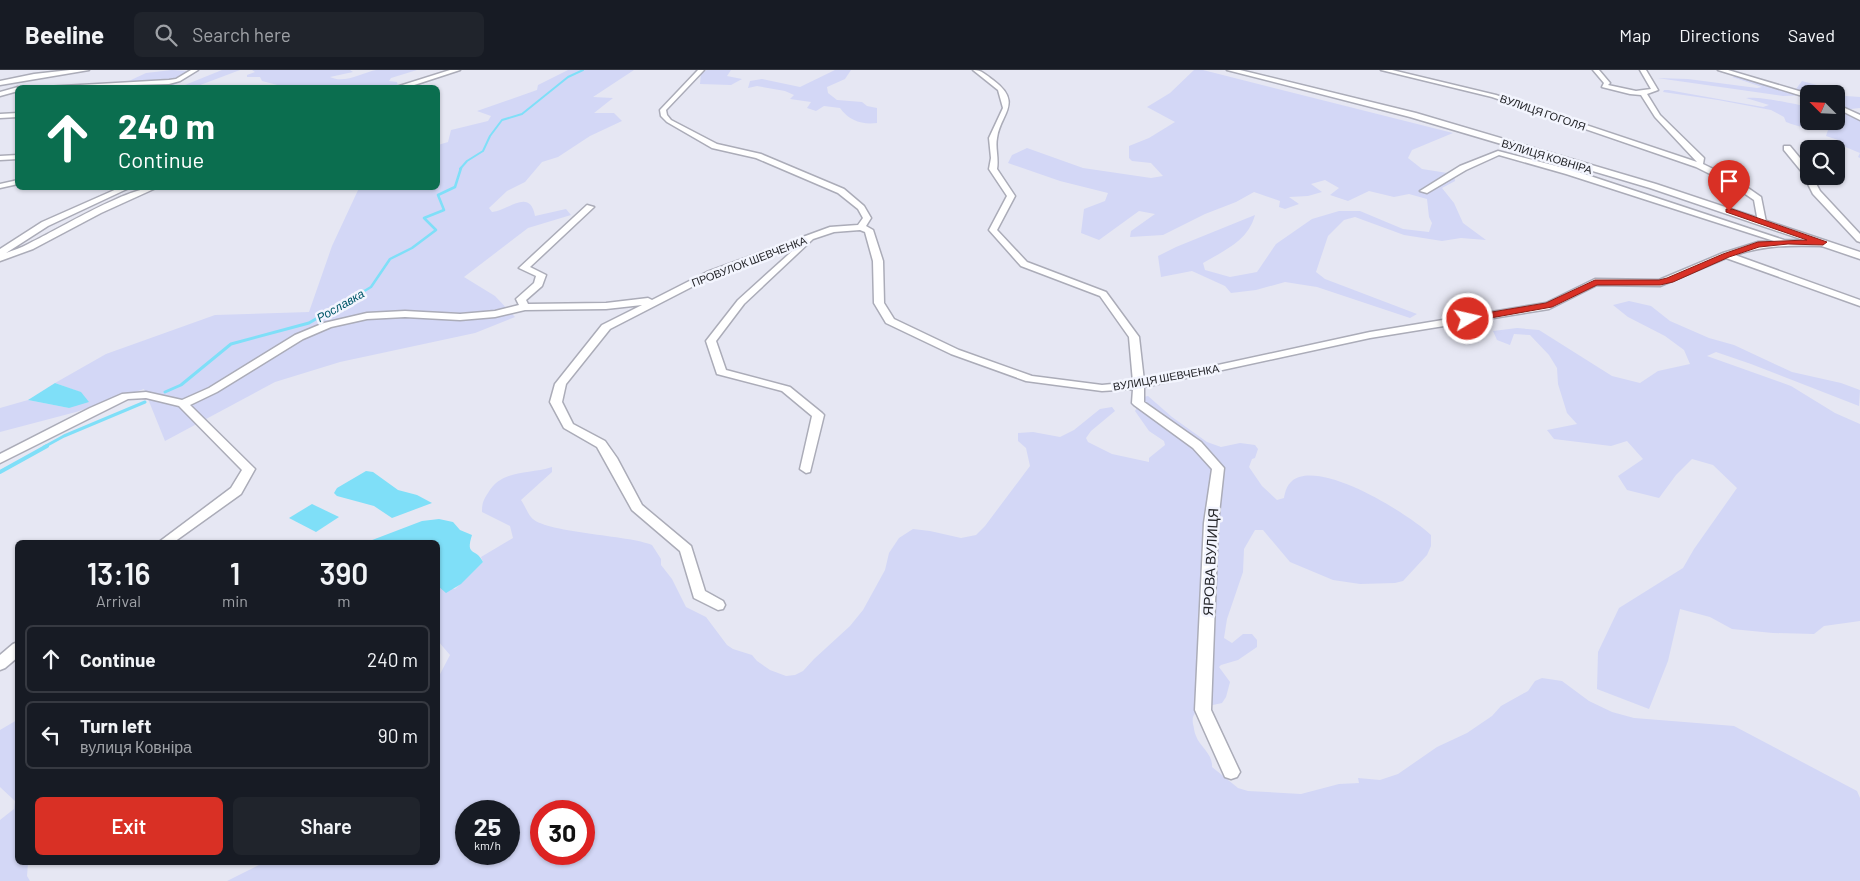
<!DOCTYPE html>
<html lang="en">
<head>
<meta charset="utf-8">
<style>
  body { margin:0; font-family:Barlow,sans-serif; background:#20242c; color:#f1f3f6; height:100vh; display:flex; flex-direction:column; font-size:19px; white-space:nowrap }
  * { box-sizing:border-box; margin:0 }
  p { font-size:16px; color:#9ea1a6 }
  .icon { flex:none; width:28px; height:28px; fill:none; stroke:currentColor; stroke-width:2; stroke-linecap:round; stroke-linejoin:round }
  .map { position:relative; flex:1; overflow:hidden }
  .panel { position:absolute; left:15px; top:470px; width:425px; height:325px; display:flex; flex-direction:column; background:#171b24; border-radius:8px; box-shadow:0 1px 4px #0004 }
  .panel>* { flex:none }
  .guide { position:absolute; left:15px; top:15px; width:425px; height:105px; border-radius:8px; box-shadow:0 1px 4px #0004; background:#0b6e4f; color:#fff; overflow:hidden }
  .needle { width:32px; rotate:294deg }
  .tools { position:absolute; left:1800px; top:15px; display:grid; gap:10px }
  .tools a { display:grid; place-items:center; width:45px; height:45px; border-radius:8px; background:#171b24; box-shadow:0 1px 4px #0004; font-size:25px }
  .speed { position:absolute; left:455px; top:730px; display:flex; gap:10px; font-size:25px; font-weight:700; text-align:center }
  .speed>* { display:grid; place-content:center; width:65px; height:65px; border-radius:50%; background:#171b24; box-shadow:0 1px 4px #0004; line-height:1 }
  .speed small { font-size:12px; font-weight:400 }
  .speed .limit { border:8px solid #d22; background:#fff; color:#111 }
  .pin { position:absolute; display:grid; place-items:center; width:42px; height:42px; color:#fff; margin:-51px -21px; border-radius:50% 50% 50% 0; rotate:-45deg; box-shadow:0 0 5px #0007 }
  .pin .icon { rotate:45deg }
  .me { position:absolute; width:55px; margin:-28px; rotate:81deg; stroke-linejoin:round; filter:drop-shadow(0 0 4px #0008) }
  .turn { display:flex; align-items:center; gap:18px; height:105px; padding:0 20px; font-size:22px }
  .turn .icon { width:65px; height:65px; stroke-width:2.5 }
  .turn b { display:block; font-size:35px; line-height:42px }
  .eta { display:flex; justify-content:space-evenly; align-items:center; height:85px; text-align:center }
  .eta b { font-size:30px; font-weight:600; line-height:35px }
  .action { display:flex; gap:10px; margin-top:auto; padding:10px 20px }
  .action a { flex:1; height:58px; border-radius:8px; background:#d93025; color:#fff; font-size:20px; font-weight:600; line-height:58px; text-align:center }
  .action a+a { background:#20242c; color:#f1f3f6 }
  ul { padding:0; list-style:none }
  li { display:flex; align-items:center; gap:15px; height:68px; margin:0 10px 8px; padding:0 10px; border:2px solid #363941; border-radius:8px }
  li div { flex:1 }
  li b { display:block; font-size:19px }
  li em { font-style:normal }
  header { display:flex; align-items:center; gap:30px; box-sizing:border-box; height:70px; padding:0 25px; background:#171b24; border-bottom:1px solid #363941 }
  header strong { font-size:24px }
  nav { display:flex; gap:28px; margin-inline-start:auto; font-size:18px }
  .search { width:350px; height:45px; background:#20242c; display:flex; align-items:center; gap:12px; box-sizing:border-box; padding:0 18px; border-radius:8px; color:#9ea1a6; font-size:19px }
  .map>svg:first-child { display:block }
  .green { fill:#d3d7f6; fill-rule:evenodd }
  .water { fill:#7fdff8 }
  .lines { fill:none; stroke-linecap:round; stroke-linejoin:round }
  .stream-far3 { stroke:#7fdff8; stroke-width:2 }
  .stream-far2 { stroke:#7fdff8; stroke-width:2.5 }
  .stream-far1 { stroke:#7fdff8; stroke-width:3 }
  .stream { stroke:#7fdff8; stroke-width:4 }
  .minor-casing { stroke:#abacb8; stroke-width:3 }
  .tertiary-casing { stroke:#abacb8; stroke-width:3 }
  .minor { fill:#fff; fill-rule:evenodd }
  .tertiary { fill:#fff; fill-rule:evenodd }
  .route { fill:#d93025; stroke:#8d1f18 }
  .labels { text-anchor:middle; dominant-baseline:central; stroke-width:5; stroke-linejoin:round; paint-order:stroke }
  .far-street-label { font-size:11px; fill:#242529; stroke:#f3f5fe }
  .far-water-label { font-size:12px; font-style:italic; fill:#005768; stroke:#f3f5fe }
  .street-label { font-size:14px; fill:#242529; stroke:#f3f5fe }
</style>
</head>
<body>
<header>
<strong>Beeline</strong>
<div class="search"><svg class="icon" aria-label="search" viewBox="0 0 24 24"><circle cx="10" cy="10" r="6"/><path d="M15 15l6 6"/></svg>Search here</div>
<nav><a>Map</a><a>Directions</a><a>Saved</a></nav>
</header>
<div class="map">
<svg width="1860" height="811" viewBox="0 0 1860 811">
  <rect width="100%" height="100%" fill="#e6e7f3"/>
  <!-- green -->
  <g class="green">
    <polygon points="172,0 186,1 187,8 170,17 114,18 146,3"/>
    <polygon points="222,0 240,0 195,17 180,17"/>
    <path d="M252,0H350L353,2L330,7C345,14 361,3 376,0C388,0 405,0 417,0L391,8L389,11L397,12L398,16L391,17L326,18L308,15L289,18L262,11L260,7H247V5L255,2Z"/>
    <path d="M568,0H634L593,27L613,28L594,43H614L622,51L590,66L558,87L542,92L525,112L507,121L489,138L492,142C508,141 530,117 535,146L566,139L571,145L528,158L464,207L495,226L515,247L475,263L340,292L275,312L165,371L144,319L76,342L0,362V338L28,330L69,338L80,322L55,313L106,284L215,245L309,242L332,176L359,118H438V75L448,72L451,60L488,51L491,46L477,41L537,20L538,15Z"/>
    <polygon points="707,0 731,0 727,6 742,9 731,15 700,14 701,3"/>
    <path d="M835,0H851L845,9L827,17L828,23L837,30L862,32L867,36L877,38V53C863,55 849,51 840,38L824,36L816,41L807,38L811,32L790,29L794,25L785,21L757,16L748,18L750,11L762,9L800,17Z"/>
    <path d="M1194,0H1203L1453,63L1412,80L1408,88L1422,99L1454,104L1455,111L1442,118L1454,133L1463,153L1486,170L1461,168L1442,171L1404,165L1355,147L1344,150L1328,166L1316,202L1325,209L1417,244L1410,248L1317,217L1285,212L1256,220L1231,223L1225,216L1192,201L1161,207L1158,186L1176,177L1255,145C1248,171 1225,180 1203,193L1205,200L1230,207L1257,202L1276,174L1312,149L1339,141H1360L1403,159L1429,162L1432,153L1429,147L1427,129L1409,124L1394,127L1369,121L1348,131L1330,125L1339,118L1325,110L1311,114L1322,122L1308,126L1289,127L1299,134L1285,139L1279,137L1280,131L1254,122L1236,132L1205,144L1163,165L1130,167L1131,161L1155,144L1139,141L1099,170L1081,163L1084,139L1105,131L1108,123L1060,111L1008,93L1012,85L1027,78L1083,98L1151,108L1163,106L1151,93L1132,91L1129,88V76L1149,68L1175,52L1147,37L1170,23Z"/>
    <path d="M1738,6L1786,20L1796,19L1802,11L1828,18L1846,26L1860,27V38L1842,40L1848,44L1860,43V88L1858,87L1860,83L1843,76L1838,70L1826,66L1829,57C1817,52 1817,57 1806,57C1799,57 1792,54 1786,52L1784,47L1771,40L1718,30L1663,22L1664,20H1668L1763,37L1769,35L1746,28C1759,26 1795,34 1809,37V51H1836V24L1783,26L1657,8L1688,9L1757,18L1762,17L1732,7Z"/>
    <polygon points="1629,231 1651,236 1670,251 1709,268 1734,275 1792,302 1841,313 1860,320 1859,336 1751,294 1716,282 1707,286 1791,316 1835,343 1860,354 1860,551 1824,556 1814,564 1773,563 1732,559 1710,547 1680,539 1668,591 1649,639 1597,619 1598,582 1619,538 1683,498 1694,479 1737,418 1713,395 1692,389 1676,405 1659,428 1627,420 1618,406 1643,389 1627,371 1611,376 1554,369 1547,360 1577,354 1567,343 1558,314 1557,298 1549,285 1530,265 1514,264 1510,275 1497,270 1493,261 1517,258 1539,260 1612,306 1640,313 1658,301 1690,294 1684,280 1665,266 1628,247 1613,235"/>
    <path d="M1148,326L1172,347L1207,372L1221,377L1240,373L1255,375L1258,379L1255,388L1252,389L1249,397L1262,416L1277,430L1284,428C1285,422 1287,415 1292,411C1320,388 1410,445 1431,465V476L1427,485L1403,511L1395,513L1360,514L1333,510L1290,492L1263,460H1255L1244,479L1243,502L1227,549L1224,568L1232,573L1243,564H1252L1257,570V577L1238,590L1221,595L1219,597L1230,612L1226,627L1222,633C1210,636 1190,637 1193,654C1194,657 1194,662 1196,666C1200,677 1213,684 1212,697L1238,718L1248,721L1301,724L1339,714L1359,713L1358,708L1380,710L1398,704L1437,677L1467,663L1492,646L1501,636L1528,621L1535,611L1542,608L1562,611L1589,631L1612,642L1634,648L1734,656L1857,721L1860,728V811H227L263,793L438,792V608L450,585L438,571V516L455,519L483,492L481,487L513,468L510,456L482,442C482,434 483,430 488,423C502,399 527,405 552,397V402L521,430C525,436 527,442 531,447C542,463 630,465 652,475L661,489V495L672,509L686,537L706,547L727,575L733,579L752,585L757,591L770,600L786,606L795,605L803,601L814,589L850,556L863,540L885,500L889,483L899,468L913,459L930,461L961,468L976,465L985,456L1030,396L1026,378L1018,371V363L1033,362L1060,367L1074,360L1100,339L1112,337L1115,341L1091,361L1086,368L1088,372L1112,384L1149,392V388L1165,375L1164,371L1149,361L1135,341L1143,327ZM466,741H509V784H466ZM541,741H584V784H541Z"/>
    <polygon points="17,650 18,792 28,793 27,806 30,811 0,811 0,750 14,739 15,731 0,717 0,660"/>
  </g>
  <!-- water -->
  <g class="water">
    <polygon points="55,313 81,322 89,332 69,338 28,330"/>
    <polygon points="366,401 373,402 398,420 417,425 432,433 392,448 374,436 337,426 334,423 337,418"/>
    <polygon points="312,434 339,447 316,462 289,448"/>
    <path d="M439,449L453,452L460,460L472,465C465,487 476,477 483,492L461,514L446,523L438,516V472H367L422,451Z"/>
  </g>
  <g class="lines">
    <!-- stream-far3 -->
    <polyline class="stream-far3" points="460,99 467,91 483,81 490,66 502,50 522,44 568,7 583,0"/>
    <!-- stream-far2 -->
    <polyline class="stream-far2" points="361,223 371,217 390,189 412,178 436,160 424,148 444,140 438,125 455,117 461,98"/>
    <!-- stream-far1 -->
    <g class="stream-far1">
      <polyline points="165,322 181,315 231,274 309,253 363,221"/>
      <polyline points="44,377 64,366 145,332"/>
    </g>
    <!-- stream -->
    <polyline class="stream" points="0,402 47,376"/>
    <!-- minor casing -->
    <g class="minor-casing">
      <g id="minor">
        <polygon points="70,0 89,0 0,15 0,11 34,4"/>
        <polygon points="191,0 198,0 180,11 169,14 27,18 169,10 176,9"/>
        <polygon points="450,0 460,0 405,18 393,18"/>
        <path d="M698,0H704L666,40L667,45L671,50L717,74L761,84L844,119L864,136L871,148L866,156L873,160L883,191L884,233L894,249L959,280L1032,306L1102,315L1133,312L1129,267L1100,226L1021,196L989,160L1007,126L989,99L991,88L989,68L1003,38L998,20L973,0C982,0 986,5 993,10C1024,33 1000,44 997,68C995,78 999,88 997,99L1015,126L997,160L1027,192L1106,222L1139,267L1144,311L1370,262L1546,233L1595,209L1659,210L1723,183L1758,172L1774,171L1566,104L1499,85L1466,100L1427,123L1420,121L1460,96L1498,81L1572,100L1784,170L1826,171L1827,173L1823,176C1791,175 1766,175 1735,185L1860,230V236L1726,188L1660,216L1597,215L1549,239L1370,268L1144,317V332L1201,372L1224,398L1218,453L1211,640L1240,702L1237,707L1231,709L1225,707L1195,640L1204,453L1212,399L1193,378L1134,335L1132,333L1133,319L1102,321L1026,311L951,284L886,253L874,233L873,191L865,162L860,160L834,162L813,169L744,234L716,271L726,300L790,317L822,343L824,345L810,402L806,403L800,399L812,346L782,321L717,304L706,271L738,230L799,175L713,206L610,259L566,314L562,332L573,354L605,371L617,388L642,435L691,476L705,521L723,531L725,535L723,539L718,540L694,528L680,481L632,440L597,377L564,358L550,332L555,314L602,255L642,235L606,239L525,240L495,247L460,250L405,247L367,249L331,257L303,269L217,322L190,335L255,399L241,424L174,472H159L231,418L242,400L179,336L146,328L128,329L0,393V384L90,338L122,324L146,322L182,330L209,318L295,265L324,253L367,243L405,241L460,244L495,241L519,235L516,229L534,213L536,206L519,198L587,135L594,137L530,197L546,205L542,216L526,230L528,234L606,233L648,228L652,230L707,202L830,157L858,155L863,148L858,139L838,123L756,88L712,78L667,52L661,46L660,40Z"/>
        <polygon points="1381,0 1392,0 1496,25 1697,92 1655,47 1641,25 1630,24 1602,17 1604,13 1593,0 1599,0 1610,13 1608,15 1636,21 1651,19 1640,0 1646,0 1658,20 1647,24 1660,45 1704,88 1703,94 1738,111 1761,127 1766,152 1762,155 1758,152 1754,130 1732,115 1696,97 1492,27"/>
        <polygon points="1718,0 1728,0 1809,24 1809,28"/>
        <polygon points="18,17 20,18 18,18 18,21 0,26 0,22"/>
        <polygon points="1836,34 1860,45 1860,50 1836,38"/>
        <polygon points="18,43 18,47 0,48 0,44"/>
        <polygon points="1784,76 1790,76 1809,99 1809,106 1812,106 1820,121 1860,164 1860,172 1857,171 1813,124 1802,102 1784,80"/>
        <polygon points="18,85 18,89 0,90 0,86"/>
        <polygon points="18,110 18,114 0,118 0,114"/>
        <path d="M119,118H129L48,156L6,183C13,180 21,178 28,174C54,162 131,115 156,118L101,143L33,179L0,191V179L42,152Z"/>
        <polygon points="18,572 18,587 5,598 0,600 0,585 13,574"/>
      </g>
    </g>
    <!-- tertiary casing -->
    <g class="tertiary-casing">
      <polygon id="tertiary" points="1227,0 1240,0 1416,43 1656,114 1860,182 1860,189 1650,118 1410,47"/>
    </g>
    <!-- minor -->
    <use href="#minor" class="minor"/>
    <!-- tertiary -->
    <use href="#tertiary" class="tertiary"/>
  </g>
  <!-- route -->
  <polygon class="route" points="1726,139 1732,139 1827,172 1823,175 1788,174 1759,177 1729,187 1673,212 1660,215 1597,215 1552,237 1468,252 1463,249 1468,246 1546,233 1595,210 1659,210 1667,208 1723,184 1758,172 1807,170 1726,142"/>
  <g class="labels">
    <!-- far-street labels -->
    <g class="far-street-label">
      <text transform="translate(1543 42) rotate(19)">ВУЛИЦЯ ГОГОЛЯ</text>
      <text transform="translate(1547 86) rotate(17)">ВУЛИЦЯ КОВНІРА</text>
      <text transform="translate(749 191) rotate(-21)">ПРОВУЛОК ШЕВЧЕНКА</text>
      <text transform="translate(1166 307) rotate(-10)">ВУЛИЦЯ ШЕВЧЕНКА</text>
    </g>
    <!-- far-water labels -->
    <g class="far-water-label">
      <text transform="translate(340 235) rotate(-30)">Рославка</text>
    </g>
    <!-- street labels -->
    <g class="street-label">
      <text transform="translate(1210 492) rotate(-87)">ЯРОВА ВУЛИЦЯ</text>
    </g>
  </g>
</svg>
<div class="tools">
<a><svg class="needle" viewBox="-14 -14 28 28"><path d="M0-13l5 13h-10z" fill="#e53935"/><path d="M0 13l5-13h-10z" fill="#9ea1a6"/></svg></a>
<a><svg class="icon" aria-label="search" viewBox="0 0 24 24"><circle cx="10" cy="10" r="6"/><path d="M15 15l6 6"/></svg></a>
</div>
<div class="speed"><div>25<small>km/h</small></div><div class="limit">30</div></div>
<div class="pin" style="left:1729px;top:141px;background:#d93025"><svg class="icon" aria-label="arrive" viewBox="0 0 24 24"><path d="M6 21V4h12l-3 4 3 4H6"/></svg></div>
<svg class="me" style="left:1468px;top:249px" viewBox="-20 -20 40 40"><circle r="17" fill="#d93025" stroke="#fff" stroke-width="3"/><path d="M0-11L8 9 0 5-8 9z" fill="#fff"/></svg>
<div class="guide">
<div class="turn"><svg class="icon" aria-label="ahead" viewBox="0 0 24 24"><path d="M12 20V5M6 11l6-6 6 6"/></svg><div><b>240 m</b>Continue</div></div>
</div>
<section class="panel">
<div class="eta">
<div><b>13:16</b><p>Arrival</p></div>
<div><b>1</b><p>min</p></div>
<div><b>390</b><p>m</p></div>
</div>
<ul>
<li><svg class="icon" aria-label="ahead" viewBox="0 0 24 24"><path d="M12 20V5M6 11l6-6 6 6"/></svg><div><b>Continue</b></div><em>240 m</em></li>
<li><svg class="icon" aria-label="left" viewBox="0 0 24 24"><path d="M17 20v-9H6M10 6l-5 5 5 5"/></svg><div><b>Turn left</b><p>вулиця Ковніра</p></div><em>90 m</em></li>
</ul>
<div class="action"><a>Exit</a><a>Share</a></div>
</section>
</div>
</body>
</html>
